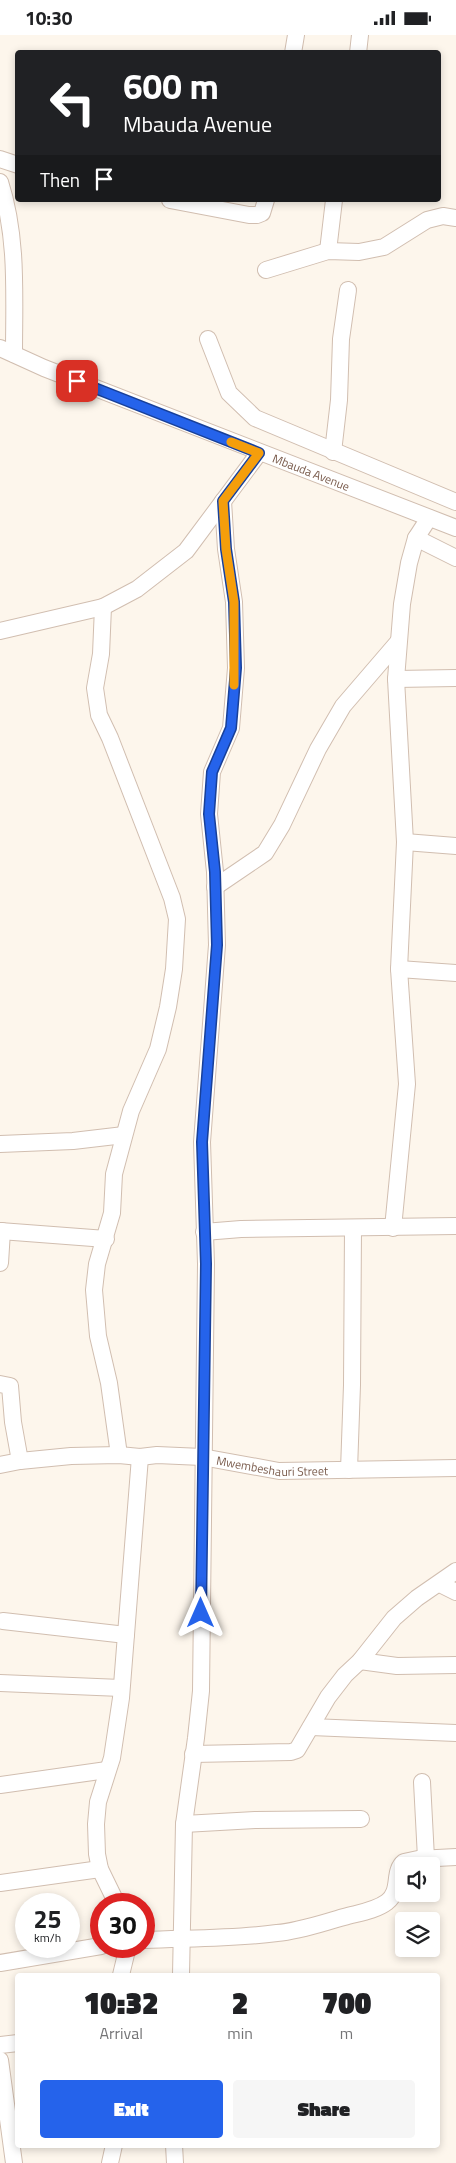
<!DOCTYPE html>
<html lang="en">
<head>
<meta charset="utf-8">
<style>
  body { margin:0; font-family:"Titillium Web",sans-serif; background:#f6f6f6; color:#202124; height:100vh; display:flex; flex-direction:column; font-size:19px; white-space:nowrap }
  * { box-sizing:border-box; margin:0 }
  p { font-size:16px; color:#757577 }
  .icon { flex:none; width:28px; height:28px; fill:none; stroke:currentColor; stroke-width:2; stroke-linecap:round; stroke-linejoin:round }
  .map { position:relative; flex:1; overflow:hidden }
  .panel { position:absolute; left:15px; top:1938px; width:425px; height:175px; display:flex; flex-direction:column; background:#fff; border-radius:5px; box-shadow:0 2px 8px #0003 }
  .panel>* { flex:none }
  .guide { position:absolute; left:15px; top:15px; width:426px; height:152px; border-radius:5px; box-shadow:0 2px 8px #0003; background:#202124; color:#fff; overflow:hidden }
  .tools { position:absolute; left:395px; top:1822px; display:grid; gap:10px }
  .tools a { display:grid; place-items:center; width:45px; height:45px; border-radius:5px; background:#fff; box-shadow:0 2px 8px #0003; font-size:25px }
  .speed { position:absolute; left:15px; top:1858px; display:flex; gap:10px; font-size:25px; font-weight:700; text-align:center }
  .speed>* { display:grid; place-content:center; width:65px; height:65px; border-radius:50%; background:#fff; box-shadow:0 2px 8px #0003; line-height:1 }
  .speed small { font-size:12px; font-weight:400 }
  .speed .limit { border:8px solid #d22; background:#fff; color:#111 }
  .pin { position:absolute; display:grid; place-items:center; width:42px; height:42px; color:#fff; margin:-21px; border-radius:10px; box-shadow:0 2px 8px #0006 }
  .me { position:absolute; width:55px; margin:-28px; rotate:0deg; stroke-linejoin:round; filter:drop-shadow(0 0 4px #0008) }
  .turn { display:flex; align-items:center; gap:18px; height:105px; padding:0 25px; font-size:22px }
  .turn .icon { width:65px; height:65px; stroke-width:2.5 }
  .turn b { display:block; font-size:35px; line-height:42px }
  .then { display:flex; align-items:center; height:48px; padding:0 25px; background:#0003; gap:10px; font-size:19px }
  .eta { display:flex; justify-content:space-evenly; align-items:center; height:85px; text-align:center }
  .eta b { font-size:30px; font-weight:800; line-height:35px }
  .cta { display:flex; gap:10px; margin-top:auto; padding:10px 25px }
  .cta a { flex:1; height:58px; border-radius:5px; background:#2563eb; color:#fff; font-size:20px; font-weight:800; line-height:58px; text-align:center }
  .cta a+a { background:#f6f6f6; color:#202124 }
  .status { display:flex; justify-content:space-between; align-items:center; height:35px; padding:0 25px; background:#fff; direction:ltr }
  .status svg { height:14px; fill:currentColor }
  .map>svg:first-child { display:block }
  .lines { fill:none; stroke-linecap:round; stroke-linejoin:round }
  .minor-casing { stroke:#d1beb0; stroke-width:18 }
  .minor { stroke:#fff; stroke-width:16 }
  .route-casing { stroke:#184099; stroke-width:12 }
  .route { stroke:#2563eb; stroke-width:9 }
  .slow { stroke:#f59e0b; stroke-width:9 }
  .labels { text-anchor:middle; dominant-baseline:central; stroke-width:5; stroke-linejoin:round; paint-order:stroke }
  .street-label { font-size:12px; fill:#7a5c4d; stroke:#fffaf3 }
</style>
</head>
<body>
<div class="status"><b>10:30</b><svg viewBox="0 0 49 12"><path d="M0 12V9h3v3zM5 12V6h3v6zM10 12V3h3v9zM15 12V0h3v12zM26 1h20v11H26zM47 4h2v5h-2z"/></svg></div>
<div class="map">
<svg width="456" height="2128" viewBox="0 0 456 2128">
  <rect width="100%" height="100%" fill="#fdf6ec"/>
  <g class="lines">
    <!-- minor casing -->
    <g class="minor-casing">
      <g id="minor">
        <polyline points="293,18 296,0"/>
        <polyline points="358,18 360,0"/>
        <polyline points="0,124 18,130"/>
        <path d="M0,147C18,203 14,261 14,319"/>
        <polyline points="170,165 249,180 257,180 262,178 266,165"/>
        <polyline points="328,216 334,165"/>
        <polyline points="266,235 328,216 359,217 384,212 427,185 443,181 456,183"/>
        <polyline points="208,304 229,358 255,383 456,467"/>
        <path id="s1" d="M0,313L44,333L456,493"/>
        <polyline points="333,417 339,365 341,304 348,255"/>
        <polyline points="416,503 456,523"/>
        <polyline points="103,572 101,619 95,653 99,680 110,703 172,863 177,884 174,934 168,972 158,1014 131,1076 114,1139 112,1178 97,1229 94,1255 98,1301 109,1348 119,1420"/>
        <polyline points="0,596 103,572 137,554 186,516 259,418"/>
        <polyline points="396,644 456,643"/>
        <polyline points="405,807 456,811"/>
        <polyline points="215,852 265,818 282,790 318,714 343,671 398,607"/>
        <polyline points="399,934 456,938"/>
        <polyline points="0,1109 73,1106 124,1100"/>
        <polyline points="393,1193 407,1049 399,934 405,807 396,644 402,569 409,528 416,503 429,483"/>
        <polyline points="0,1196 106,1204"/>
        <polyline points="204,1197 241,1194 456,1191"/>
        <polyline points="0,1228 2,1196"/>
        <polyline points="0,1349 10,1351 13,1387 20,1426"/>
        <path id="s2" d="M0,1430L20,1426L71,1421L119,1420L140,1422L157,1420L202,1422L279,1436L456,1433"/>
        <polyline points="349,1435 352,1350 353,1193"/>
        <polyline points="440,1549 456,1557"/>
        <polyline points="3,1586 126,1600"/>
        <polyline points="360,1626 397,1631 456,1630"/>
        <polyline points="0,1648 121,1653"/>
        <polyline points="311,1692 456,1698"/>
        <polyline points="193,1719 291,1717 297,1715 328,1662 345,1640 360,1626 394,1583 417,1563 456,1536"/>
        <polyline points="422,1747 426,1823"/>
        <polyline points="0,1750 107,1735"/>
        <polyline points="184,1789 255,1785 361,1784"/>
        <polyline points="0,1848 100,1834"/>
        <polyline points="117,1869 100,1834 97,1819 96,1789 98,1767 112,1723 121,1663 140,1422"/>
        <path d="M144,1905C188,1903 233,1904 277,1898C300,1896 322,1888 344,1882C358,1878 375,1876 387,1867C402,1855 392,1837 404,1827L418,1824L456,1822"/>
        <polyline points="0,1928 101,1911"/>
        <polyline points="121,1940 128,1911"/>
        <polyline points="181,1940 184,1789 196,1703 201,1656 206,1229 202,1107 217,910 215,837 209,779 212,737 231,693 236,633 234,567 226,514 223,466"/>
        <polyline points="0,2010 18,2008"/>
        <polyline points="0,2025 14,2128"/>
        <polyline points="174,2110 175,2128"/>
        <polyline points="110,2128 114,2110"/>
      </g>
    </g>
    <!-- minor -->
    <use href="#minor" class="minor"/>
  </g>
  <g class="lines">
    <!-- route casing -->
    <g class="route-casing">
      <polyline id="route" points="77,346 259,418 223,466 226,514 234,567 236,633 231,693 212,737 209,779 215,837 217,910 202,1107 206,1229 201,1578"/>
    </g>
    <!-- route -->
    <use href="#route" class="route"/>
    <!-- slow -->
    <polyline class="slow" points="231,407 259,418 223,466 226,514 234,567 234,650"/>
  </g>
  <g class="labels">
    <!-- street labels -->
    <g class="street-label">
      <text stroke="none"><textPath href="#s1" startOffset="335">Mbauda Avenue</textPath></text>
      <text stroke="none"><textPath href="#s2" startOffset="274">Mwembeshauri Street</textPath></text>
    </g>
  </g>
</svg>
<div class="tools">
<a><svg class="icon" aria-label="sound" viewBox="0 0 24 24"><path d="M4 9h4l5-4v14l-5-4H4zM17 9q2 3 0 6"/></svg></a>
<a><svg class="icon" aria-label="layers" viewBox="0 0 24 24"><path d="M12 4l9 5-9 5-9-5zM3 14l9 5 9-5"/></svg></a>
</div>
<div class="speed"><div>25<small>km/h</small></div><div class="limit">30</div></div>
<div class="pin" style="left:77px;top:346px;background:#d93025"><svg class="icon" aria-label="arrive" viewBox="0 0 24 24"><path d="M6 21V4h12l-3 4 3 4H6"/></svg></div>
<svg class="me" style="left:201px;top:1578px" viewBox="-20 -20 40 40"><path d="M0-17L14 15 0 8-14 15z" fill="#2563eb" stroke="#fff" stroke-width="4"/></svg>
<div class="guide">
<div class="turn"><svg class="icon" aria-label="left" viewBox="0 0 24 24"><path d="M17 20v-9H6M10 6l-5 5 5 5"/></svg><div><b>600 m</b>Mbauda Avenue</div></div>
<div class="then">Then<svg class="icon" aria-label="arrive" viewBox="0 0 24 24"><path d="M6 21V4h12l-3 4 3 4H6"/></svg></div>
</div>
<section class="panel">
<div class="eta">
<div><b>10:32</b><p>Arrival</p></div>
<div><b>2</b><p>min</p></div>
<div><b>700</b><p>m</p></div>
</div>
<div class="cta"><a>Exit</a><a>Share</a></div>
</section>
</div>
</body>
</html>
